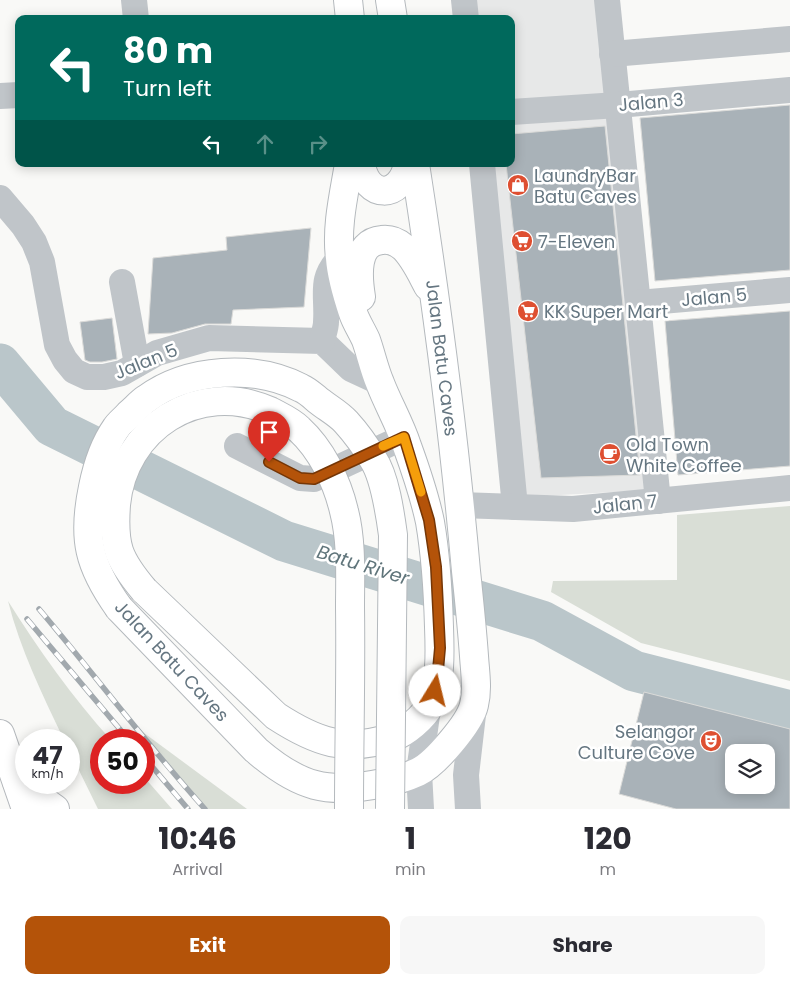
<!DOCTYPE html>
<html lang="en">
<head>
<meta charset="utf-8">
<style>
  body { margin:0; font-family:Poppins,sans-serif; background:#f7f7f7; color:#2b2b33; height:100vh; display:flex; flex-direction:column; font-size:19px; white-space:nowrap }
  * { box-sizing:border-box; margin:0 }
  p { font-size:16px; color:#7c7c81 }
  .icon { flex:none; width:28px; height:28px; fill:none; stroke:currentColor; stroke-width:2; stroke-linecap:round; stroke-linejoin:round }
  .map { position:relative; height:809px; overflow:hidden }
  .panel { display:flex; flex-direction:column; background:#fff; flex:1 }
  .panel>* { flex:none }
  .top-card { position:absolute; left:15px; top:15px; width:500px; height:152px; border-radius:10px; box-shadow:0 2px 12px #0003; background:#00695c; color:#fff; overflow:hidden }
  .tools { position:absolute; left:725px; top:744px; display:grid; gap:10px }
  .tools a { display:grid; place-items:center; width:50px; height:50px; border-radius:10px; background:#fff; box-shadow:0 2px 12px #0003; font-size:25px }
  .speed { position:absolute; left:15px; top:729px; display:flex; gap:10px; font-size:25px; font-weight:700; text-align:center }
  .speed>* { display:grid; place-content:center; width:65px; height:65px; border-radius:50%; background:#fff; box-shadow:0 2px 12px #0003; line-height:1 }
  .speed small { font-size:12px; font-weight:400 }
  .speed .limit { border:8px solid #d22; background:#fff; color:#111 }
  .pin { position:absolute; display:grid; place-items:center; width:42px; height:42px; color:#fff; margin:-51px -21px; border-radius:50% 50% 50% 0; rotate:-45deg; box-shadow:0 0 5px #0007 }
  .pin .icon { rotate:45deg }
  .me { position:absolute; width:55px; margin:-28px; rotate:9deg; stroke-linejoin:round; filter:drop-shadow(0 0 4px #0008) }
  .turn { display:flex; align-items:center; gap:18px; height:105px; padding:0 25px; font-size:22px }
  .turn .icon { width:65px; height:65px; stroke-width:2.5 }
  .turn b { display:block; font-size:35px; line-height:42px }
  .lanes { display:flex; align-items:center; height:48px; padding:0 25px; background:#0003; justify-content:center; gap:25px; direction:ltr }
  .lanes .off { opacity:.35 }
  .eta { display:flex; justify-content:space-evenly; align-items:center; height:85px; text-align:center }
  .eta b { font-size:30px; font-weight:700; line-height:35px }
  .primary-button { display:flex; gap:10px; margin-top:auto; padding:10px 25px }
  .primary-button a { flex:1; height:58px; border-radius:10px; background:#b45309; color:#fff; font-size:20px; font-weight:700; line-height:58px; text-align:center }
  .primary-button a+a { background:#f7f7f7; color:#2b2b33 }
  .map>svg:first-child { display:block }
  .built { fill:#e7e8e8 }
  .green { fill:#d9ded6 }
  .lines { fill:none; stroke-linecap:round; stroke-linejoin:round }
  .river { stroke:#bac6ca; stroke-width:41 }
  .building { fill:#a9b2b8; stroke:#dbdbd9; fill-rule:evenodd }
  .major-casing { stroke:#b4b9bd; stroke-width:30 }
  .highway-casing { stroke:#b4b8bc; stroke-width:30 }
  .minor { stroke:#c0c5c9; stroke-width:26 }
  .major { stroke:#fff; stroke-width:28 }
  .highway { stroke:#fff; stroke-width:28 }
  .rail-casing { stroke:#a2a9ae; stroke-width:5.5 }
  .rail { stroke:#fff; stroke-width:4; stroke-dasharray:11; stroke-linecap:butt }
  .major-bridge-casing { stroke:#b4b9bd; stroke-width:30; stroke-linecap:butt }
  .major-bridge { stroke:#fff; stroke-width:28 }
  .route-casing { stroke:#753606; stroke-width:12 }
  .route { stroke:#b45309; stroke-width:9 }
  .slow { stroke:#f59e0b; stroke-width:9 }
  .labels { text-anchor:middle; dominant-baseline:central; stroke-width:5; stroke-linejoin:round; paint-order:stroke }
  .street-label { font-size:18px; fill:#657681; stroke:#fff }
  .poi-label { font-size:18px; fill:#657681; stroke:#fff; text-anchor:start }
  .water-label { font-size:19px; font-style:italic; fill:#60757b; stroke:#fff }
</style>
</head>
<body>
<div class="map">
<svg width="790" height="809" viewBox="0 0 790 809">
  <rect width="100%" height="100%" fill="#f9f9f7"/>
  <!-- built -->
  <polygon class="built" points="472,0 596,0 651,490 524,497 489,164 511,164 511,19 474,19"/>
  <!-- green -->
  <g class="green">
    <polygon points="790,506 790,681 641,643 551,592 553,581 677,580 677,515"/>
    <path d="M8,601C38,649 73,698 111,740H101V782H144V777L172,809H98L69,750V740H64C43,696 20,649 8,601Z"/>
    <polygon points="140,730 247,809 207,809"/>
  </g>
  <g class="lines">
    <!-- river -->
    <polyline class="river" points="0,364 52,426 284,541 542,621 634,671 790,711"/>
  </g>
  <!-- building -->
  <g class="building">
    <polygon points="790,105 790,270 655,281 640,118"/>
    <polygon points="605,126 640,475 541,478 506,164 511,164 511,134"/>
    <polygon points="311,228 304,307 233,310 231,324 205,324 172,333 148,334 153,258 227,250 226,237"/>
    <polygon points="790,311 790,466 678,475 665,321"/>
    <polygon points="112,318 117,359 102,362 90,362 85,360 80,322"/>
    <path d="M644,692L790,729V809H676L619,794ZM734,752H766V785H734Z"/>
  </g>
  <g class="lines">
    <!-- major casing -->
    <g class="major-casing">
      <g id="major">
        <polyline points="348,0 350,19"/>
        <polyline points="390,0 393,19"/>
        <path d="M361,164C366,199 401,200 408,164"/>
        <path d="M361,297C358,278 354,242 382,240C390,239 397,242 403,247C414,257 421,273 428,286"/>
        <path d="M144,590L276,716C316,742 346,753 393,737C406,732 423,718 430,705C441,682 440,653 439,627C438,592 436,557 430,522C425,498 415,468 407,446C400,424 388,404 380,383C374,369 371,354 366,340C362,331 356,322 353,313C348,298 341,273 340,258C336,227 344,194 349,164"/>
        <path d="M119,608L256,750C299,787 327,795 383,783C394,781 407,777 418,772C435,764 470,723 474,705C478,689 475,672 474,656C472,628 469,599 466,571C454,435 436,299 415,164"/>
      </g>
    </g>
    <!-- highway casing -->
    <g class="highway-casing">
      <g id="highway">
        <polyline points="0,734 26,809"/>
        <polyline points="17,782 55,809"/>
      </g>
    </g>
    <!-- minor -->
    <g class="minor">
      <polyline points="134,0 136,19"/>
      <polyline points="464,0 466,19"/>
      <polyline points="607,0 658,501"/>
      <polyline points="612,54 790,39"/>
      <polyline points="0,96 19,95"/>
      <polyline points="511,112 618,105 790,90"/>
      <polyline points="482,164 515,507"/>
      <polyline points="0,198 23,225 34,242 42,262 57,345 65,360 74,371 87,377 104,377 122,373 157,353 209,338 322,341 351,369 379,382"/>
      <polyline points="122,282 137,364"/>
      <polyline points="638,303 790,290"/>
      <path d="M322,341C323,335 326,328 326,322C328,295 319,279 340,258"/>
      <polyline points="237,446 300,478 314,479 404,437"/>
      <polyline points="460,505 573,509 790,488"/>
      <polyline points="421,809 419,772 428,708"/>
      <polyline points="468,809 466,775 474,706"/>
    </g>
    <!-- major -->
    <use href="#major" class="major"/>
    <!-- highway -->
    <use href="#highway" class="highway"/>
    <!-- rail casing -->
    <g class="rail-casing">
      <g id="rail">
        <path d="M39,609C95,675 147,745 205,809"/>
        <polyline points="27,619 129,740"/>
        <polyline points="144,757 188,809"/>
      </g>
    </g>
    <!-- rail -->
    <use href="#rail" class="rail"/>
    <!-- major-bridge casing -->
    <g class="major-bridge-casing">
      <g id="major-bridge">
        <path d="M144,590C118,559 113,546 116,505C123,428 198,379 270,411C279,416 291,421 299,429C321,449 337,481 344,511C352,542 350,576 350,608C351,675 349,742 349,809"/>
        <path d="M119,608C89,566 82,539 93,487C97,467 104,445 116,428C119,423 125,419 129,414C135,409 140,403 146,399C188,368 255,364 301,388C308,391 314,397 319,401C328,408 339,414 346,422C356,433 366,447 373,459C385,477 390,513 393,535L390,809"/>
      </g>
    </g>
    <!-- major-bridge -->
    <use href="#major-bridge" class="major-bridge"/>
  </g>
  <g class="lines">
    <!-- route casing -->
    <g class="route-casing">
      <polyline id="route" points="269,462 300,478 314,479 404,437 429,520 436,567 440,648 437,681 435,691"/>
    </g>
    <!-- route -->
    <use href="#route" class="route"/>
    <!-- slow -->
    <polyline class="slow" points="383,446 404,437 421,492"/>
  </g>
  <!-- icons -->
  <defs>
    <g id="shop-disc" transform="scale(1.125)"><circle r="9.5" fill="#de4f31" stroke="#fff"/><path d="M-5-2.5h2.3a2.7 3.5 0 0 1 5.4 0H5L5.5 6h-11ZM-1.5-2.5h3a1.5 2.3 0 0 0-3 0Z" fill="#fff"/></g>
    <g id="supermarket-disc" transform="scale(1.125)"><circle r="9.5" fill="#de4f31" stroke="#fff"/><path d="M-6-5.5h2.5l.6 2H6L4.5 2H-2.5L-4.4-4H-6ZM-1.5 3.2a1.3 1.3 0 1 0 .1 0ZM3 3.2a1.3 1.3 0 1 0 .1 0Z" fill="#fff"/></g>
    <g id="cafe-disc" transform="scale(1.125)"><circle r="9.5" fill="#de4f31" stroke="#fff"/><path d="M-5.5-4.5H6V0H3Q3 3.5 0 3.5H-2.5Q-5.5 3.5-5.5 0ZM3-3.2v2h1.7v-2ZM-6 4.5H4V6H-6Z" fill="#fff"/></g>
    <g id="theatre-disc" transform="scale(1.125)"><circle r="9.5" fill="#de4f31" stroke="#fff"/><path d="M-5-5.5Q0-4 5-5.5V0Q5 5 0 6Q-5 5-5 0ZM-3.3-2.5H-1v1.5H-3.3ZM1-2.5H3.3v1.5H1ZM-2.8 1Q0 5.5 2.8 1Z" fill="#fff"/></g>
  </defs>
  <g fill-rule="evenodd">
    <use href="#shop-disc" x="518" y="185"/>
    <use href="#supermarket-disc" x="522" y="241"/>
    <use href="#supermarket-disc" x="528" y="311"/>
    <use href="#cafe-disc" x="610" y="454"/>
    <use href="#theatre-disc" x="711" y="741"/>
  </g>
  <g class="labels">
    <!-- street labels -->
    <g class="street-label">
      <text transform="translate(651 102) rotate(-5)">Jalan 3</text>
      <text transform="translate(714 297) rotate(-5)">Jalan 5</text>
      <text transform="translate(442 358) rotate(83)">Jalan Batu Caves</text>
      <text transform="translate(146 361) rotate(-22)">Jalan 5</text>
      <text transform="translate(625 504) rotate(-6)">Jalan 7</text>
      <text transform="translate(172 661) rotate(47)">Jalan Batu Caves</text>
    </g>
    <!-- poi labels -->
    <g class="poi-label">
      <text x="534" y="175">LaundryBar<tspan x="534" dy="21">Batu Caves</tspan></text>
      <text x="538" y="241">7-Eleven</text>
      <text x="544" y="311">KK Super Mart</text>
      <text x="626" y="444">Old Town<tspan x="626" dy="21">White Coffee</tspan></text>
      <text x="695" y="731" text-anchor="end">Selangor<tspan x="695" dy="21">Culture Cove</tspan></text>
    </g>
    <!-- water labels -->
    <g class="water-label">
      <text transform="translate(363 565) rotate(17)">Batu River</text>
    </g>
  </g>
</svg>
<div class="tools">
<a><svg class="icon" aria-label="layers" viewBox="0 0 24 24"><path d="M12 4l9 5-9 5-9-5zM3 14l9 5 9-5"/></svg></a>
</div>
<div class="speed"><div>47<small>km/h</small></div><div class="limit">50</div></div>
<div class="pin" style="left:269px;top:462px;background:#d93025"><svg class="icon" aria-label="arrive" viewBox="0 0 24 24"><path d="M6 21V4h12l-3 4 3 4H6"/></svg></div>
<svg class="me" style="left:435px;top:691px" viewBox="-20 -20 40 40"><circle r="19" fill="#fff"/><path d="M0-13L10 11 0 6-10 11z" fill="#b45309"/></svg>
<div class="top-card">
<div class="turn"><svg class="icon" aria-label="left" viewBox="0 0 24 24"><path d="M17 20v-9H6M10 6l-5 5 5 5"/></svg><div><b>80 m</b>Turn left</div></div>
<div class="lanes"><svg class="icon" aria-label="left" viewBox="0 0 24 24"><path d="M17 20v-9H6M10 6l-5 5 5 5"/></svg><svg class="icon off" aria-label="ahead" viewBox="0 0 24 24"><path d="M12 20V5M6 11l6-6 6 6"/></svg><svg class="icon off" aria-label="right" viewBox="0 0 24 24"><path d="M7 20v-9h11M14 6l5 5-5 5"/></svg></div>
</div>
</div>
<section class="panel">
<div class="eta">
<div><b>10:46</b><p>Arrival</p></div>
<div><b>1</b><p>min</p></div>
<div><b>120</b><p>m</p></div>
</div>
<div class="primary-button"><a>Exit</a><a>Share</a></div>
</section>
</body>
</html>
